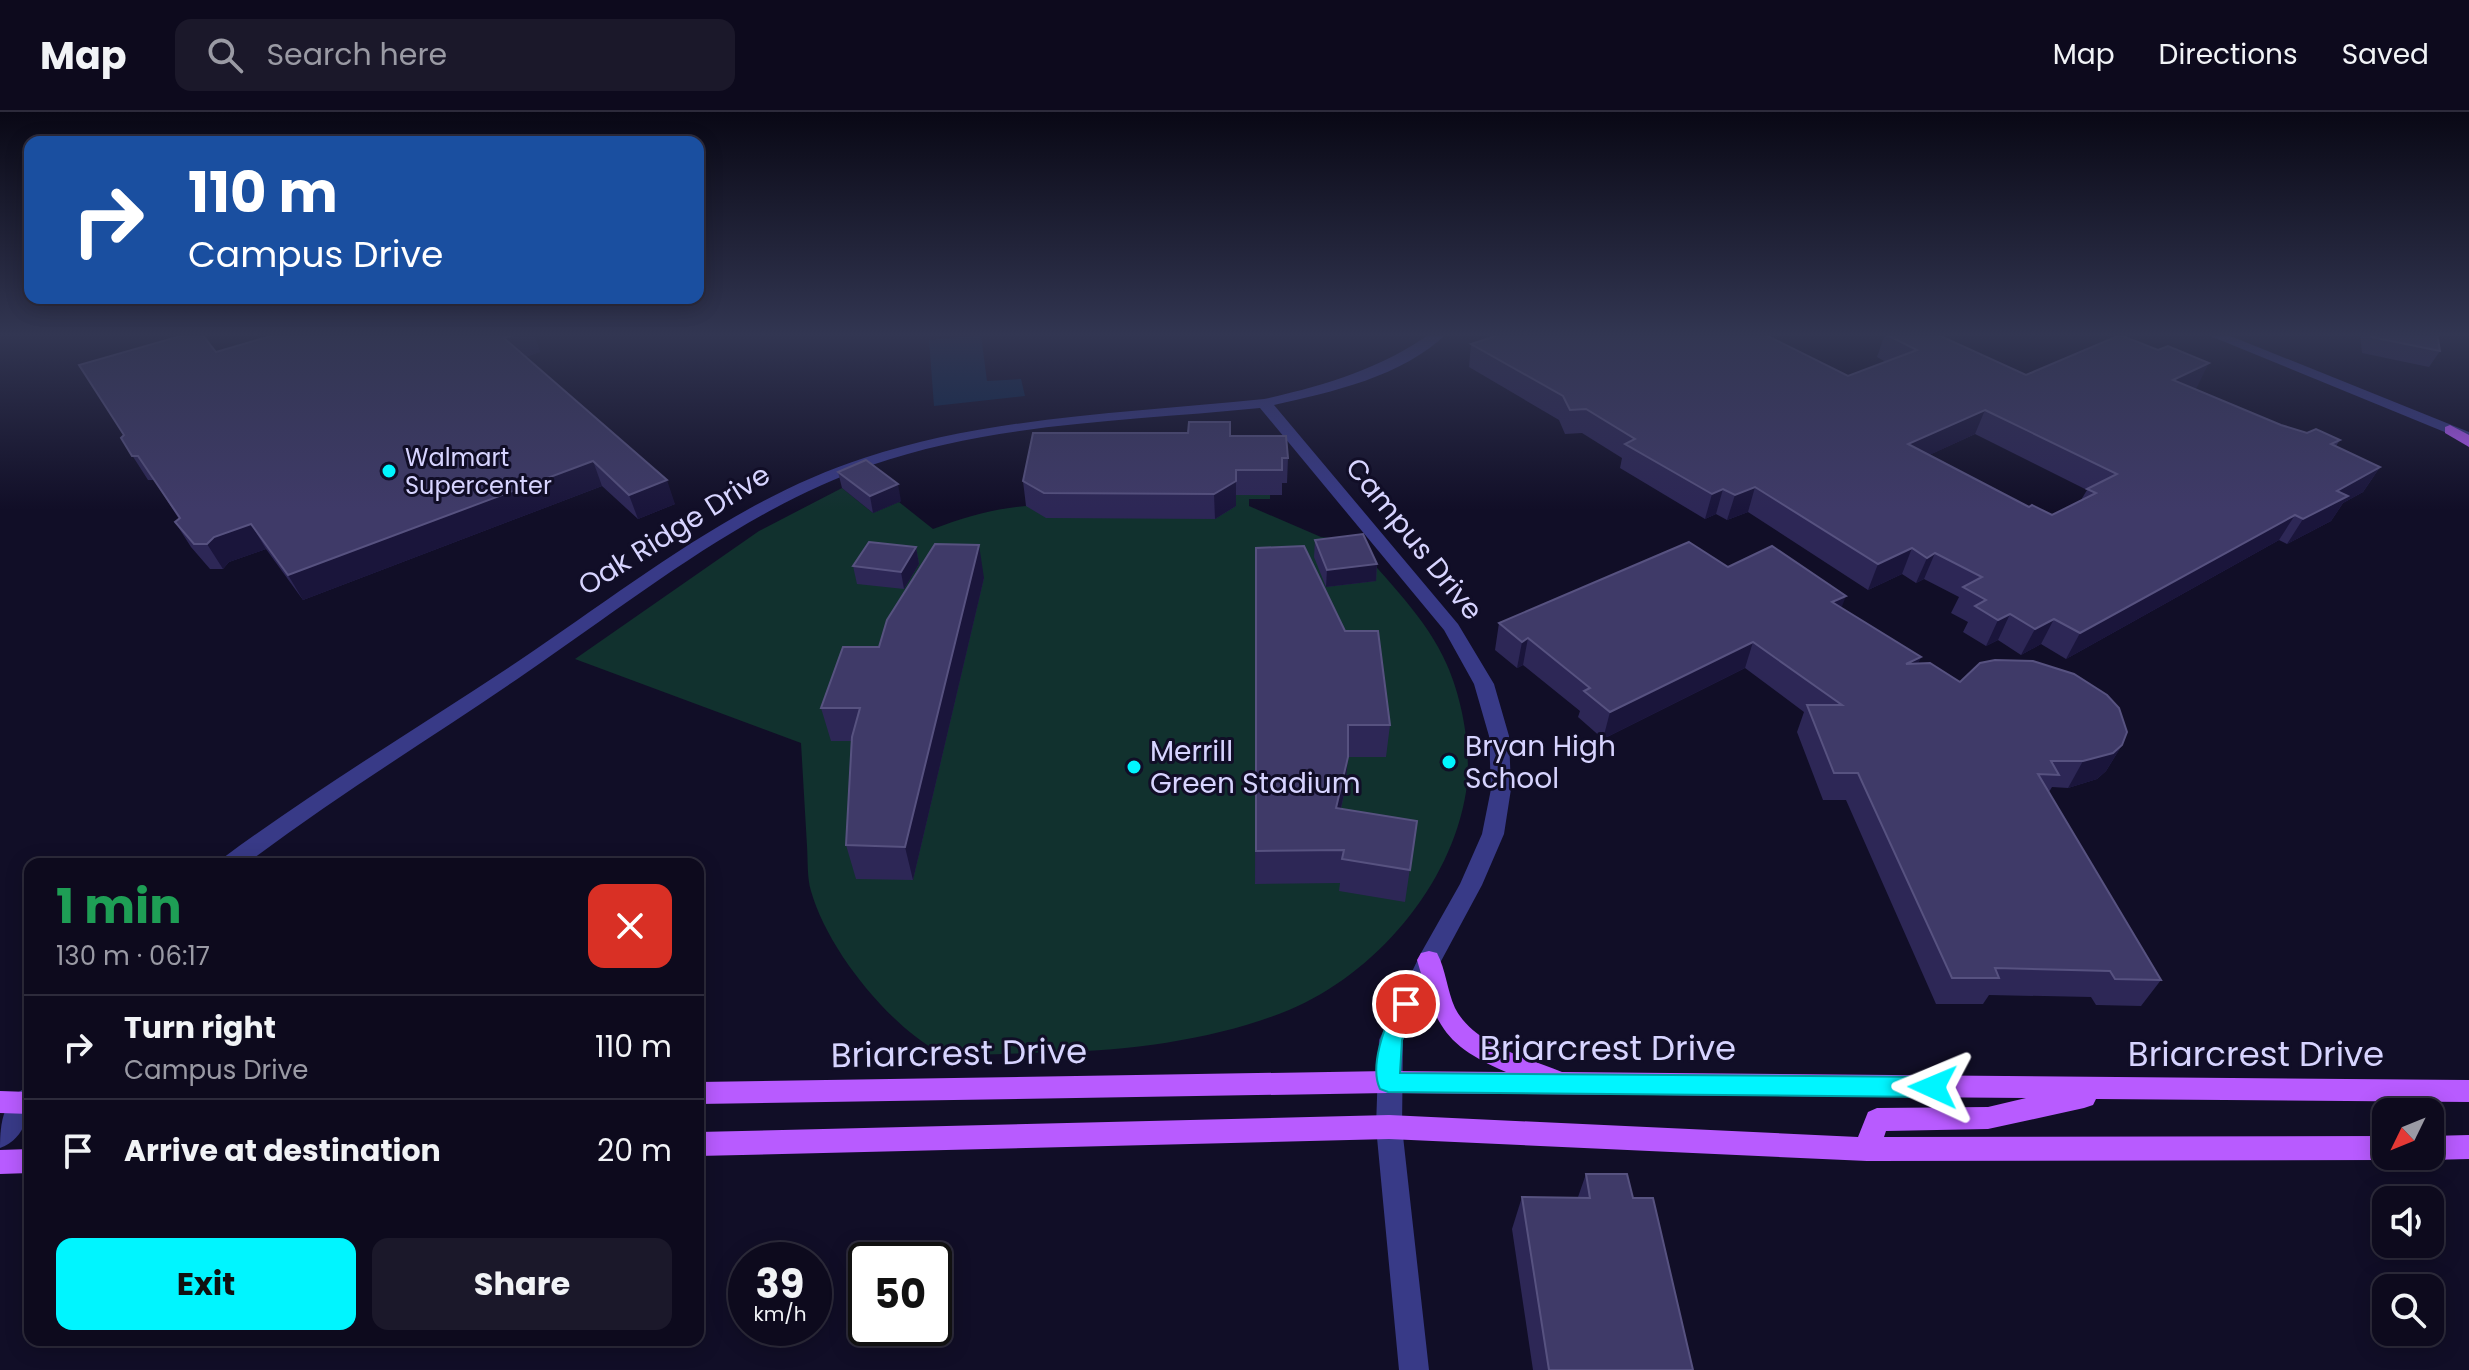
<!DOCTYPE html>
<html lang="en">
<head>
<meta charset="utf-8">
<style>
  body { margin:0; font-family:Poppins,sans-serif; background:#1b182a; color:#f1f3f6; height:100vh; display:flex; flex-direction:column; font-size:30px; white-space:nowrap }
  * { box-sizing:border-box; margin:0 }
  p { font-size:26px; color:#9a9aa4 }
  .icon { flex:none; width:44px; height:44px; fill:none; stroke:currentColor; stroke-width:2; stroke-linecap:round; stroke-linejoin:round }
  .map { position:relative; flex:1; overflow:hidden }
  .drawer { position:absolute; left:24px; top:746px; width:680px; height:488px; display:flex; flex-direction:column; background:#0d0a1d; border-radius:16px; box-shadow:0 4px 20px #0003,0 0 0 2px #2d2b3b }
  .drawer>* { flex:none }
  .guide { position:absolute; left:24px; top:24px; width:680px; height:168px; border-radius:16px; box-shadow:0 4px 20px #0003,0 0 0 2px #2d2b3b; background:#1a4fa0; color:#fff; overflow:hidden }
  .needle { width:52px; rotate:227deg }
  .fabs { position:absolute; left:2372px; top:986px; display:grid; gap:16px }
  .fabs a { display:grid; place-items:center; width:72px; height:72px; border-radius:16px; background:#0d0a1d; box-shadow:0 4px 20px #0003,0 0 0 2px #2d2b3b; font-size:40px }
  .speed { position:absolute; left:728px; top:1130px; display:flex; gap:16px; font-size:40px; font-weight:700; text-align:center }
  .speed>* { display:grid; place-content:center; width:104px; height:104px; border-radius:50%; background:#0d0a1d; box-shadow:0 4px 20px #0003,0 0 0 2px #2d2b3b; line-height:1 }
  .speed small { font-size:20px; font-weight:400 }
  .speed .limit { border:4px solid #111; border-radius:12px; background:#fff; color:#111 }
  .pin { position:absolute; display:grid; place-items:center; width:68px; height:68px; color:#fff; margin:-34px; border:4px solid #fff; border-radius:50%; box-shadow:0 2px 8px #0007 }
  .me { position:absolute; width:88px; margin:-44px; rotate:271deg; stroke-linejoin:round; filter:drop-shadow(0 0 6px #0008) }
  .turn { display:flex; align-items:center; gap:28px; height:168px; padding:0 32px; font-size:36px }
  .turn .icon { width:104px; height:104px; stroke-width:2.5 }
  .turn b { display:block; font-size:56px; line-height:68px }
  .round { display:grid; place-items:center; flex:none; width:84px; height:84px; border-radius:16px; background:#1b182a }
  .head { display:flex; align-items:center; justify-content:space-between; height:136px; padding:0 32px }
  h1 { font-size:48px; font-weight:700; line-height:60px; color:#1e9e55 }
  .cta { display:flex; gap:16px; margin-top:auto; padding:16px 32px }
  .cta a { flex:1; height:92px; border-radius:16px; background:#00f5ff; color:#111; font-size:32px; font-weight:700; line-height:92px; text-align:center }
  .cta a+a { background:#1b182a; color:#f1f3f6 }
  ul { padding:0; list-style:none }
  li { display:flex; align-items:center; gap:24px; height:104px; padding:0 32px; border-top:2px solid #2d2b3b }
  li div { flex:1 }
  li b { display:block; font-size:30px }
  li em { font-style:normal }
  header { display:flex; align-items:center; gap:48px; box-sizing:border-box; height:112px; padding:0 40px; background:#0d0a1d; border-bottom:2px solid #2d2b3b }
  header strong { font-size:38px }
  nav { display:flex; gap:44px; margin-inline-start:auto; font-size:28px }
  .search { width:560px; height:72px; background:#1b182a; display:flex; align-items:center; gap:20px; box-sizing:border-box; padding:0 28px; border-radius:16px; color:#9a9aa4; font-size:30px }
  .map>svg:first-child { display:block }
  .green { fill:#11312e }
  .water { fill:#0a264a }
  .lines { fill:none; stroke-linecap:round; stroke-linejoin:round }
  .minor { fill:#383a87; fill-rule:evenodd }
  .major { fill:#b85bff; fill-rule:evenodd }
  .wall { fill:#2d2756; fill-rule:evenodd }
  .shaded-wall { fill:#1a153b }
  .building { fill:#3f3a68; stroke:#575280; stroke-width:2; fill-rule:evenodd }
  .route { fill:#00f5ff; stroke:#009fa6; stroke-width:2 }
  .poi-dot { fill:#00f5ff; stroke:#110e27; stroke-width:3 }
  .labels { text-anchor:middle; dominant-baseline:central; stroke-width:6; stroke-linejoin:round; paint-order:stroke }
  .far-poi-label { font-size:24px; fill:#d7d4ff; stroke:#110e27; text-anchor:start }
  .street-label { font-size:28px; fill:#d7d4ff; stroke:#110e27 }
  .poi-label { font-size:28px; fill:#d7d4ff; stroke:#110e27; text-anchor:start }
  .near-street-label { font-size:34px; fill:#d7d4ff; stroke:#110e27 }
</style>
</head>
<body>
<header>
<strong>Map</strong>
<div class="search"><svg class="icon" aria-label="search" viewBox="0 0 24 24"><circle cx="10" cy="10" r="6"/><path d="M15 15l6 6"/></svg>Search here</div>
<nav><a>Map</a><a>Directions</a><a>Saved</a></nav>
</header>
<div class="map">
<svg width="2469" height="1258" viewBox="0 0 2469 1258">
  <rect width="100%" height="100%" fill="#110e27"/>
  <!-- green -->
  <path class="green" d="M842,376L873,401L899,390L933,417C965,405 992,397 1026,394H1236V383H1270V387H1249V394L1321,425L1354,429C1386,468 1427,506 1447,553C1463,589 1472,641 1466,680C1451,774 1375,862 1289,898C1222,926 1132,939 1060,940C1039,940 949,946 937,939C886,910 827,836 811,779C807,766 808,749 807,734C805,700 803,665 801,631L575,547L759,419Z"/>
  <!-- water -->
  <polygon class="water" points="981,223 987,269 1021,267 1025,284 934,294 929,228"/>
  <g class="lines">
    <!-- minor -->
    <g class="minor">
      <path d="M1431,221H1447C1403,265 1331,280 1274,293L1458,512L1494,572L1509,624L1511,677L1504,722L1482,773L1440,851L1403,928L1402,1015L1429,1258H1399L1376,1015L1379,928L1421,841L1460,772L1482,722L1491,677L1489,624L1474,572L1444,518L1260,296C1132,309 996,310 872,353C745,397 636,486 526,561C433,625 336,684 246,752H220L223,746C319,675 421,614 520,548C629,475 737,387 864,346C992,304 1130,301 1264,287C1323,274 1381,257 1431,221Z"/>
      <polygon points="2203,221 2223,221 2469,320 2469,330"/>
      <path d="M30,974C30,999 27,1026 0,1036C0,1011 3,984 30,974Z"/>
    </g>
    <!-- major -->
    <g class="major">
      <polygon points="2450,313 2469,323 2469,335 2445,321 2445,315"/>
      <path d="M1429,839L1437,841C1446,858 1447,878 1455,896C1474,933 1527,946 1562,960L2469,968V990L2096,987L2093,993L2084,996L1988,1017L1886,1019L1884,1025L2386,1024V1044H2396L2386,1048L1867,1049L1389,1027L698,1044V1020L1389,1003L1858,1025L1868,1000L1877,996L1988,995L2026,986L1388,981L698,992V970L1388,959L1506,960C1441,932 1436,912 1417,848L1421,841Z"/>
      <polygon points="0,979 30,980 30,1002 0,1001"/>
      <polygon points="2469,1023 2469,1047 2430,1048 2420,1044 2430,1044 2430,1024"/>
      <polygon points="30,1037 30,1061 0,1062 0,1038"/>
    </g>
  </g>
  <!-- wall -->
  <g class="wall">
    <polygon points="281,221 533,221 540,240 525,245 675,392 638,407 602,374 303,488 266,437 229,450 223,457 210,457 191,435 175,410 179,407 154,368 148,368 121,326 216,240"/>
    <polygon points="2360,221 2437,221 2440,239 2429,255 2362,241"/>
    <path d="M1885,222L2026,263L2197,275L2194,276L2281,313L2307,321L2340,328L2336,334L2380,355L2363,380L2343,391L2331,409L2287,432L2279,428L2066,547L2041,532L2021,543L1998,528L1986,534L1963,520L1968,510L1951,501L1959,485L1924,467L1916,471L1902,462L1868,478L1748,400L1727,408L1716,402L1705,407L1620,356L1622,346L1582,321L1565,322L1559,308L1469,255L1471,232L1848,264L1886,250L1877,245ZM1975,322L2087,378L2081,388L2052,403L2029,395L1929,343Z"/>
    <polygon points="1230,324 1288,346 1287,371 1282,371 1282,383 1236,383 1236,394 1215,407 1046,406 1026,394 1023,369"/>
    <polygon points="838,360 901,389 873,401 842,376"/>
    <polygon points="1315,428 1377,452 1376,469 1326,475 1314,445"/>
    <polygon points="916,435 919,452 904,477 857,472 853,454"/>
    <polygon points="1256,436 1390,613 1386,645 1348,645 1345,677 1341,697 1417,709 1405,790 1339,779 1340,771 1255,772"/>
    <polygon points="1728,455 1842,496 1921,545 1918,551 1960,570 2122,633 2106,659 2097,667 2068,676 2052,675 2049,680 2161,868 2141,894 2096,893 2091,885 1989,883 1983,892 1936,892 1846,688 1823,688 1797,620 1804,600 1745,556 1603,627 1578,605 1580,599 1523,553 1517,556 1495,538 1499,511"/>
    <polygon points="984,466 913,768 856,767 846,733 851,629 831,629 821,596 879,535"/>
    <polygon points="1586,1062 1633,1086 1693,1258 1533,1258 1512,1117 1522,1085 1578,1085"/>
  </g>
  <!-- shaded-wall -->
  <g class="shaded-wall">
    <polygon points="519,221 533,221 540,240 512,249 504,226"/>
    <polygon points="2209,251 2197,275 2161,292 2173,268"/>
    <polygon points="1985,298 1975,322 1899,357 1908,332"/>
    <polygon points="593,349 602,374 303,488 288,463"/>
    <polygon points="2380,355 2363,380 2343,391 2331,409 2287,432 2303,407 2337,379"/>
    <polygon points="667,368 675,392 638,407 629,383"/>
    <polygon points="1236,369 1236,394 1215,407 1214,382"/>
    <polygon points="898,372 901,389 873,401 870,384"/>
    <polygon points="1755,375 1748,400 1727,408 1735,383"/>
    <polygon points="1723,377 1716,402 1705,407 1712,382"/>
    <polygon points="2295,403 2279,428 2066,547 2080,521"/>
    <polygon points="251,412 266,437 229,450 223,457 207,432 214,425"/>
    <polygon points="979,433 984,466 913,768 905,735"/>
    <polygon points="916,435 919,452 904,477 901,460"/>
    <polygon points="1912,436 1902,462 1868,478 1878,452"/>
    <polygon points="1935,441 1924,467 1916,471 1927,446"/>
    <polygon points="1377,452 1376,469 1326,475 1327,458"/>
    <polygon points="1846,484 1836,510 1832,490"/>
    <polygon points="2010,502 1998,528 1986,534 1998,508"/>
    <polygon points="2054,507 2041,532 2021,543 2035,517"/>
    <polygon points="1528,526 1523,553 1517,556 1522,530"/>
    <polygon points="1753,530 1745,556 1603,627 1610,600"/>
    <polygon points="1921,545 1909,571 1906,552"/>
    <polygon points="2122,633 2106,659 2097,667 2068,676 2083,649"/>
    <polygon points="1348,645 1345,677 1334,729 1336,696"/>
  </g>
  <!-- building -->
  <g class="building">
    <polygon points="191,221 201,221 216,240 281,221 519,221 504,226 667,368 629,383 593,349 288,463 251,412 214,425 207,432 194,432 175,410 180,406 138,344 132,344 121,326 124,323 79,253"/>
    <path d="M1505,221H1762L1848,264L1917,238L1885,222L1887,221H1934L2026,263L2120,223L2158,238L2168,234L2209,251L2173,268L2281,313L2307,321L2316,317L2340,328L2331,332L2380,355L2337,379L2348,384L2303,407L2295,403L2080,521L2054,507L2035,517L2010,502L1998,508L1975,494L1986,488L1963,475L1982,465L1935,441L1927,446L1912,436L1878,452L1755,375L1735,383L1723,377L1712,382L1625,332L1635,327L1586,297L1570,298L1563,284L1471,232ZM1985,298L2117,362L2087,377L2096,381L2052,403L2032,393L2029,395L1908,332Z"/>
    <polygon points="2371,221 2437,221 2440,239 2371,225"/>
    <polygon points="1189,310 1230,310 1230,324 1286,324 1288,346 1282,346 1282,358 1236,358 1236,369 1214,382 1044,381 1023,369 1033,321 1188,321"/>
    <polygon points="866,348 898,372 870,384 838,360"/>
    <polygon points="1363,422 1377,452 1327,458 1315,428"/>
    <polygon points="869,430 916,435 901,460 853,454"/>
    <polygon points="1689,430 1728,455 1772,434 1846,484 1832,490 1921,545 1906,552 1930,551 1960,570 1980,551 1995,548 2033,549 2074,562 2107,583 2119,596 2127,620 2122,633 2113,641 2083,649 2051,649 2059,663 2038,662 2161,868 2115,867 2110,859 1995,856 1999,866 1952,866 1858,661 1834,661 1807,593 1842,593 1753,530 1610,600 1584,579 1590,576 1528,526 1522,530 1499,511"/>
    <polygon points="935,432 979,433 905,735 846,733 852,625 860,596 821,596 843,535 879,535 887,508"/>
    <polygon points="1304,434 1345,519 1378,519 1390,613 1348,613 1348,645 1336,696 1417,709 1410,758 1342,747 1344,738 1256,739 1256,436"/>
    <polygon points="1586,1062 1627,1062 1633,1086 1653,1086 1693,1258 1549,1258 1522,1085 1590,1086"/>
  </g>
  <!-- sky -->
  <linearGradient id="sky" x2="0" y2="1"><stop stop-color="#090815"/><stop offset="0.56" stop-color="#323652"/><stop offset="1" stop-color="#323652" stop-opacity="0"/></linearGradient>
  <rect width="2469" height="398" fill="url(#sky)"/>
  <!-- route -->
  <path class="route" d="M1406,883L1414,886L1417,892L1402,928L1400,961L1933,965L1941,968L1945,975L1941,982L1933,985L1388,980L1380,977C1368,952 1387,909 1398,886Z"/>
  <!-- markers -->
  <g class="poi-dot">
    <circle cx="389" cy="359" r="8"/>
    <circle cx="1449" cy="650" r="8"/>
    <circle cx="1134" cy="655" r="8"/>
  </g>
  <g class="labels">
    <!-- far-poi labels -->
    <g class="far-poi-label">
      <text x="405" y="345">Walmart<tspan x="405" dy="28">Supercenter</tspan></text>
    </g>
    <!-- street labels -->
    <g class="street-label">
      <text transform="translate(674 418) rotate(-32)">Oak Ridge Drive</text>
      <text transform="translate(1414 427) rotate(51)">Campus Drive</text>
    </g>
    <!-- poi labels -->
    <g class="poi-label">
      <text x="1465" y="634">Bryan High<tspan x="1465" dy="32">School</tspan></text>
      <text x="1150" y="639">Merrill<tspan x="1150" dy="32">Green Stadium</tspan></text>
    </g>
    <!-- near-street labels -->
    <g class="near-street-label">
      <text x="1608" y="936">Briarcrest Drive</text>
      <text transform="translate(959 941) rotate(-1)">Briarcrest Drive</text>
      <text x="2256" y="942">Briarcrest Drive</text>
    </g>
  </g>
</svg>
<div class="fabs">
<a><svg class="needle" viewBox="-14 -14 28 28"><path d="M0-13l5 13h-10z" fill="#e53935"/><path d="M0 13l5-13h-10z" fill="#9a9aa4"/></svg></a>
<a><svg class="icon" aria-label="sound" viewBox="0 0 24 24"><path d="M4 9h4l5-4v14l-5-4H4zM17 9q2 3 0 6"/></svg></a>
<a><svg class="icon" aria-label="search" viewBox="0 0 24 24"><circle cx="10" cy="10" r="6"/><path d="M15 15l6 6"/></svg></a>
</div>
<div class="speed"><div>39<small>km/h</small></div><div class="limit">50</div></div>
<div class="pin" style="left:1406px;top:892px;background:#d93025"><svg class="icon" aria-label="arrive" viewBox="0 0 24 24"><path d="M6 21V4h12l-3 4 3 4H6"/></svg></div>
<svg class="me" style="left:1933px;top:975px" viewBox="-20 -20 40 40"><path d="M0-17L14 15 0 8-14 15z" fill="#00f5ff" stroke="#fff" stroke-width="4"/></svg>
<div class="guide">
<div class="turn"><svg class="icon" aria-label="right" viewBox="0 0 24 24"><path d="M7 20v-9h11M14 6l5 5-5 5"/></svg><div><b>110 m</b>Campus Drive</div></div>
</div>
<section class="drawer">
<div class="head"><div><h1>1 min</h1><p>130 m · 06:17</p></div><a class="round" style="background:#d93025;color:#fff"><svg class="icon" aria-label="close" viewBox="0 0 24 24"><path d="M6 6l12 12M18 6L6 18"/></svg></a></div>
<ul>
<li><svg class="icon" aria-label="right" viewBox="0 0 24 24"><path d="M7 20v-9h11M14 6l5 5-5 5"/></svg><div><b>Turn right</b><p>Campus Drive</p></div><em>110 m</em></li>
<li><svg class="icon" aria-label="arrive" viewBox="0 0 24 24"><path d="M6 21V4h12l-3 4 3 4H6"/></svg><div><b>Arrive at destination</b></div><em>20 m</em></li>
</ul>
<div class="cta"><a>Exit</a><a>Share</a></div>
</section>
</div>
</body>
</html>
